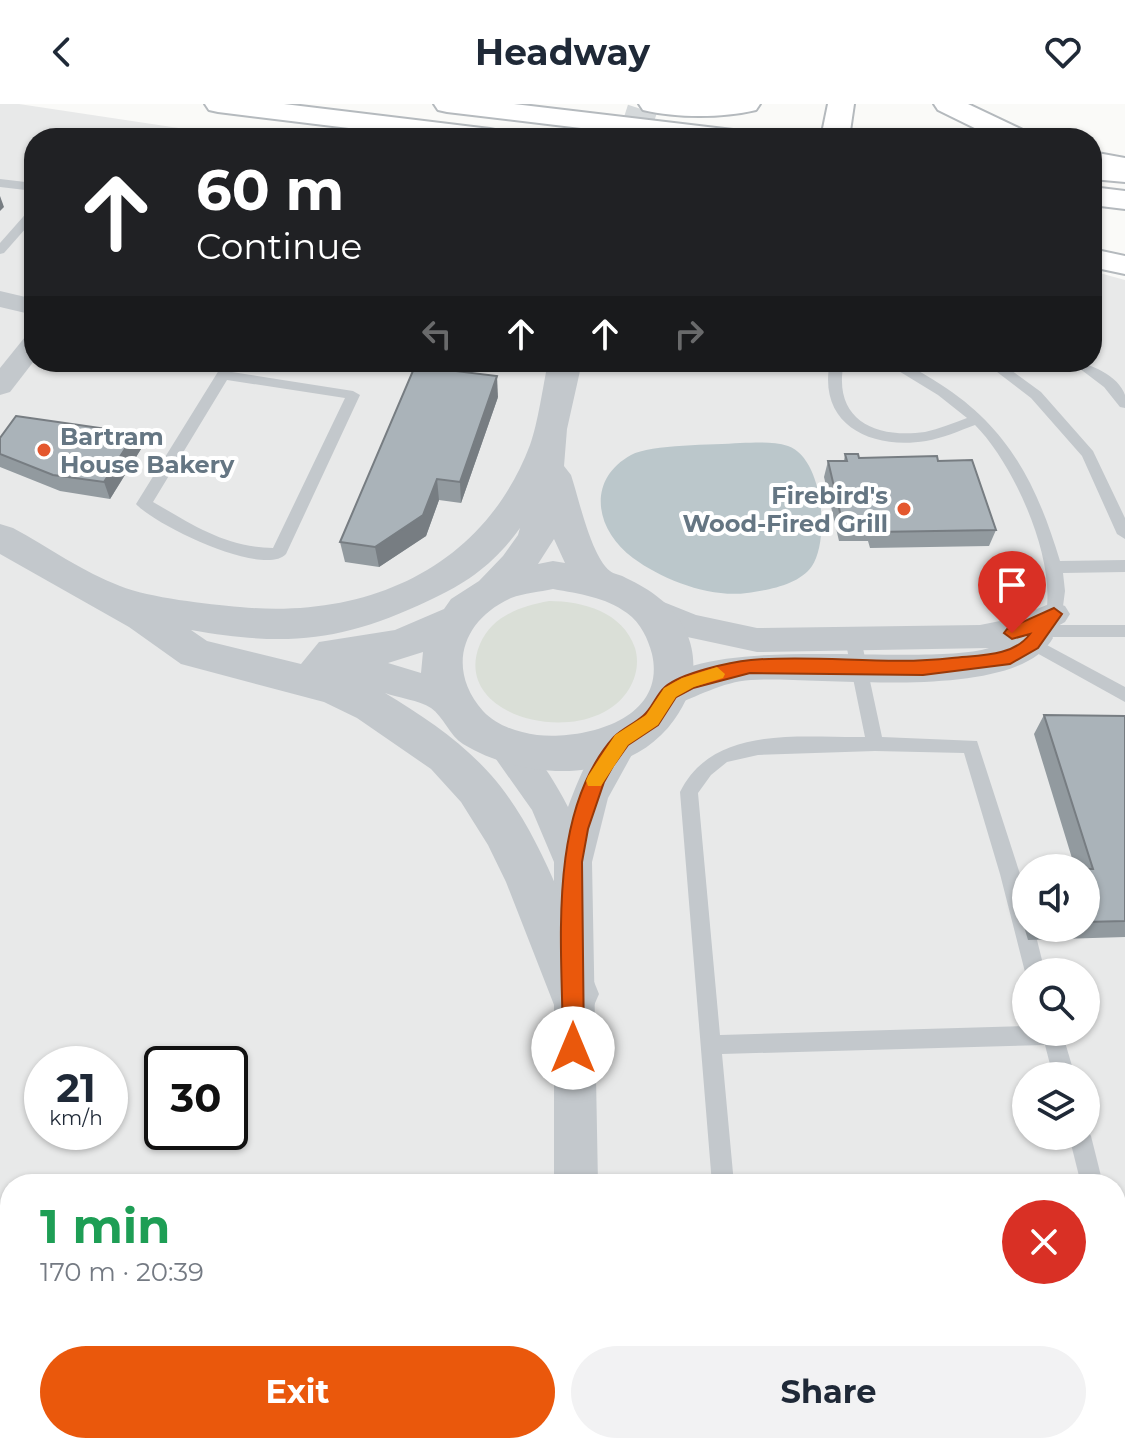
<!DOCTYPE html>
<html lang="en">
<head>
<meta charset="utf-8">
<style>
  body { margin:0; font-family:Montserrat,sans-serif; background:#f2f2f3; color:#1f2937; height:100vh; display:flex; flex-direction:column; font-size:30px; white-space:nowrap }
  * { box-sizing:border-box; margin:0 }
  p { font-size:26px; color:#747a83 }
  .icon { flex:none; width:44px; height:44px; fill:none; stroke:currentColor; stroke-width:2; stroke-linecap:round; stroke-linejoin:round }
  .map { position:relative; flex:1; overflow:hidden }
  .sheet { position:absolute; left:0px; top:1070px; width:1126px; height:280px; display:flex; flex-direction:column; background:#fff; border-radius:32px 32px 0 0; box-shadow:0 2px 6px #0004 }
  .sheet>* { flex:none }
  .hud { position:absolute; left:24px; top:24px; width:1078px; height:244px; border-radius:32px; box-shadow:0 2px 6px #0004; background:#202124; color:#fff; overflow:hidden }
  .tools { position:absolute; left:1012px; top:750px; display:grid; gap:16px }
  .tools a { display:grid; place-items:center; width:88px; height:88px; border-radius:50%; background:#fff; box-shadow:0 2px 6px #0004; font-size:40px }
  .speed { position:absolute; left:24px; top:942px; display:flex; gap:16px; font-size:40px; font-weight:700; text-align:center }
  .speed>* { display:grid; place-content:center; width:104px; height:104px; border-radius:50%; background:#fff; box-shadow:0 2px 6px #0004; line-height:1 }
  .speed small { font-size:20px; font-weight:400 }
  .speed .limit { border:4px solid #111; border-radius:12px; background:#fff; color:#111 }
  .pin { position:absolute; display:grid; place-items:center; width:68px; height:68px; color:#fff; margin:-82px -34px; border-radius:50% 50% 50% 0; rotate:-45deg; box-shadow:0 0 8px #0007 }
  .pin .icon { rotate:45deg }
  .me { position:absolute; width:88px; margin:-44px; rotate:0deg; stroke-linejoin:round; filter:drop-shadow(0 0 6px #0008) }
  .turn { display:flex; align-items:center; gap:28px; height:168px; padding:0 40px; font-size:36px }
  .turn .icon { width:104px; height:104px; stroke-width:2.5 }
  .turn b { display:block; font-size:56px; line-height:68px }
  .lanes { display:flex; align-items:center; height:76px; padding:0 40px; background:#0003; justify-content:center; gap:40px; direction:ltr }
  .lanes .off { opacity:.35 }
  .round { display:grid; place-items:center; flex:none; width:84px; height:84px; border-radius:42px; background:#f2f2f3 }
  .overview { display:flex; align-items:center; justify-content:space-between; height:136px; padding:0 40px }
  h1 { font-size:48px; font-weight:700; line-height:60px; color:#1e9e55 }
  .button { display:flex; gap:16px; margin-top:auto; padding:16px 40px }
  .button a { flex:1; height:92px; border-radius:48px; background:#ea580c; color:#fff; font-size:32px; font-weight:700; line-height:92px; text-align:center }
  .button a+a { background:#f2f2f3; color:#1f2937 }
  header { display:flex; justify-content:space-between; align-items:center; height:104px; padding:0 40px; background:#fff; font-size:36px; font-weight:700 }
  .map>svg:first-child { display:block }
  .built { fill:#e8e9e9; fill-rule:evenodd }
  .green { fill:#dadfd7 }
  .water { fill:#bbc7cb }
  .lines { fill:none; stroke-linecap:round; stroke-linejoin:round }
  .tertiary-tunnel { stroke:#d5d9db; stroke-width:30; stroke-dasharray:30 15; stroke-linecap:butt }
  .primary-casing { stroke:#b5babe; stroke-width:4 }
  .trunk-casing { stroke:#b4b9bd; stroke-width:4 }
  .motorway-casing { stroke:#b4b9bd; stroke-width:4 }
  .service { fill:#c3c8cc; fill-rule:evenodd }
  .minor { fill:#c3c8cc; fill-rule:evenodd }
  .tertiary { fill:#c3c8cc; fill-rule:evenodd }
  .primary { fill:#fff; fill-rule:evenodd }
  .trunk { fill:#fff; fill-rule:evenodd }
  .motorway { fill:#fff; fill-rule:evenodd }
  .wall { fill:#929a9f }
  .shaded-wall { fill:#777d82 }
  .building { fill:#aab3b9; stroke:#777d82; stroke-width:2 }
  .route { fill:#ea580c; stroke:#983908; stroke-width:2 }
  .slow { fill:#f59e0b }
  .poi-dot { fill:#e4572e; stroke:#fff; stroke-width:3 }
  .labels { text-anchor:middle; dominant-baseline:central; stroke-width:8; stroke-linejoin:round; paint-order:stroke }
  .poi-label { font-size:24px; font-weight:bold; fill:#657683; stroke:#fff; text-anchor:start }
</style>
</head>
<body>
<header><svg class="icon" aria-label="back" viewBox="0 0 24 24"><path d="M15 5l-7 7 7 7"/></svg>Headway<svg class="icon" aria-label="heart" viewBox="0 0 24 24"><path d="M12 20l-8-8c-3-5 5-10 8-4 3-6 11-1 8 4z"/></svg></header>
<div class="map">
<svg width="1125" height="1350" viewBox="0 0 1125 1350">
  <rect width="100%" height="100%" fill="#fafaf8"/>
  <!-- built -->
  <path class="built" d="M0,0H19L245,34H34V258H1092V167L1125,176V1350H0ZM1026,764H1086V824H1026ZM1026,868H1086V928H1026ZM42,960H110V1028H42ZM162,960H230V1028H162ZM1026,972H1086V1032H1026ZM10,1080H1116V1340H10Z"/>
  <!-- green -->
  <path class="green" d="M549,497C583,497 623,508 635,544C639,557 637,572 629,585C591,648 448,616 480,540C492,512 521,502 549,497Z"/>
  <!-- water -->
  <path class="water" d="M740,339C755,339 773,337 788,342C823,354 830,435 812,462C799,481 768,486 747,489C710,494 663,476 633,454C595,426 586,376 631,351C651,340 714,341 740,339Z"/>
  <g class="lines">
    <!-- tertiary-tunnel -->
    <polyline class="tertiary-tunnel" points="633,34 644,0"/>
    <!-- primary casing -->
    <g class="primary-casing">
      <g id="primary">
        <polygon points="205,0 284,0 490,25 500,27 504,33 431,34 218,8 209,6"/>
        <polygon points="434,0 514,0 733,26 743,28 747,34 664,34 447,8 438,6"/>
        <polygon points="1092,59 1125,62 1125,78 1092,75"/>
      </g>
    </g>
    <!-- trunk casing -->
    <g class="trunk-casing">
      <polygon id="trunk" points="1092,83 1125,87 1125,105 1092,101"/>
    </g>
    <!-- motorway casing -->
    <g class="motorway-casing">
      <g id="motorway">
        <path d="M639,0H760L756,6C722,14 677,14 643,6Z"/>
        <polygon points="828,0 854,0 849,34 821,34"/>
        <polygon points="934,0 968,0 1027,28 1031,34 995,34 938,6"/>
        <polygon points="1092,48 1125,54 1125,70 1092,64"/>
        <polygon points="1092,145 1125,152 1125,170 1092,163"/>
      </g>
    </g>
    <!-- service -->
    <g class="service">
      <polygon points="0,75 34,79 34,87 0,83"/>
      <polygon points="34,104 34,115 4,149 0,150 0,139 30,105"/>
      <path d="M224,258H238L232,268L353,287L360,291L286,450C264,474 155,421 136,400ZM227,276L345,294L273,444C225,443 193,421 153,398Z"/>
      <path d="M510,258L569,261L571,264C560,272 521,266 510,258Z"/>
      <path d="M830,258H844C832,315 874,335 925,328C939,325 953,319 967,314L938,291L884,258C906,258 921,268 940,280C1009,324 1037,381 1060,457L1125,456V468L1063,469L1065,487L1062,510L1054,516L1048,514L1046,510C1056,454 1014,360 975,321C959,327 943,334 926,337C871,346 817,321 830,258Z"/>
      <polygon points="984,258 1000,258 1041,288 1093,347 1125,414 1125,435 1117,430 1082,352 1031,294"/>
      <path d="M1071,258C1089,258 1119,272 1125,291C1125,295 1125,300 1125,304L1120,303L1104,283Z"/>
      <polygon points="1043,521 1125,521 1125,533 1043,533 1035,527"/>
      <path d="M853,529L861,535L882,633L977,637L1020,770L1026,795V824H1034L1045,868L1026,870L1025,868L1000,770L964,649L875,647L758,651L727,658L711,671L698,689L720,931L1026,922V928H1062L1075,972H1053L1045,941L722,950L734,1080H712L680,688C714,620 800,634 865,633L845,535Z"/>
      <polygon points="1032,533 1125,583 1125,598 1026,543 1024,539 1026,535"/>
      <polygon points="1086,1024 1091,1032 1103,1080 1081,1080 1069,1032 1086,1032"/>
      <polygon points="1116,1156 1125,1162 1125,1213 1116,1208"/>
      <polygon points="1125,1331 1125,1350 898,1350 905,1340 1116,1340 1116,1332"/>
      <polygon points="737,1340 763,1340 764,1350 738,1350"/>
    </g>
    <!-- minor -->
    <g class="minor">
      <polygon points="0,187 34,195 34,211 0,203"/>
      <polygon points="34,231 34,257 10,288 0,291 0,264 25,233"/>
      <path d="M651,493L696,511L757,524L980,521L1015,514L1054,498L1065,502L1070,510L1065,518L1049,527L1053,534C1016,600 818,572 751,576C721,578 698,593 670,602L658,598L653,589C688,524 918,565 989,544L757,548L678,531L640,513L635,505L640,497Z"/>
      <path d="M622,622L634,626L640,636L608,694L592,758L598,1080H554V758L532,706L486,641L492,631C496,630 499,627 504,627C526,627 559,685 568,703C578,677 594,631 622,622Z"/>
      <rect x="561" y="1340" width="50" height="10"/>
    </g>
    <!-- tertiary -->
    <path class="tertiary" d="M548,258H582L567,325L564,362L571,371C579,395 591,452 610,467C613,470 622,471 626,474C651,486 672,500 685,525C700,557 694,589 674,616C628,681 525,678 463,640C450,632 443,612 431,604C419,596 398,594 385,589C422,611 462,638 491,671C542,729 570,819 599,890L592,906L574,913L556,906L506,778L488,741L461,698L431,665L357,614L324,598L181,560L129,523L0,450V420L13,424C48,443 83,468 120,482C150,494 207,500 240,503C366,515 483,465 530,341C538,319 543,282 548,258ZM520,424L518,431L503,452L479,477L451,495L444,505L395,526L319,538L301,560L207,537L191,526C287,543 342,538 430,496C469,478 495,459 520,424ZM554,435L565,459L553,457L538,460ZM553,485C580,490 605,493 627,509C641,519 648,535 652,550C667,616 585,636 537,631C517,628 497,622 483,607C446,565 462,516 511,494C524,489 540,488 553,485ZM423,548L421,569L388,559Z"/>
    <!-- primary -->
    <use href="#primary" class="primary"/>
    <!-- trunk -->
    <use href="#trunk" class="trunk"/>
    <!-- motorway -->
    <use href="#motorway" class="motorway"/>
  </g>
  <!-- wall -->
  <g class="wall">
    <polygon points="498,293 461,399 439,396 426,432 379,463 345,458 340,438"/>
    <polygon points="0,334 141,345 110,395 60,387 0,363"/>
    <polygon points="845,350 859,354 938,357 996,426 989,442 870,444 868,437 839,437 824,373 828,357 844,357"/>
    <polygon points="1044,611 1125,612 1125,833 1028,836 1013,786 1024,769 1026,769 1026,824 1086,824 1086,764 1075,764 1034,630"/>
  </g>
  <!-- shaded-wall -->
  <g class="shaded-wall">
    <polygon points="0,92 4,103 0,107"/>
    <polygon points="497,272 498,293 461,399 460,378"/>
    <polygon points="135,329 141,345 110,395 104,378"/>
    <polygon points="437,375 439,396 426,432 379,463 375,443"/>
  </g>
  <!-- building -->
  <g class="building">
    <polygon points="415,262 497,272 460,378 437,375 423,411 375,443 340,438"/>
    <polygon points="16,312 135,329 104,378 53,371 0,350 0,334"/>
    <polygon points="845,350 858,350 859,354 937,352 938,357 972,356 996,426 875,428 873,421 843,421 828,357 847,357"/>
    <polygon points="1044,611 1125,612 1125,817 1086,818 1086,765 1093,765"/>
  </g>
  <!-- route -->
  <path class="route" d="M1054,504L1062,510L1038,544L1010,560L923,571L750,569L693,584L676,593L658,621L628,641L613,662L604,678L588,725L582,758L584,944L581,951L573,954L566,951L563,944C563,848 545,710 614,633C622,625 634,620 643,612C652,605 656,591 665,583C681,569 730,558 751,556C818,550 885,562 952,554C979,551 1013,553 1030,530L1012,535L1004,529L1007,525Z"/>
  <!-- slow -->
  <polygon class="slow" points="717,563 725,570 723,574 694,583 676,593 658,621 628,641 601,682 588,682 586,677 588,672 615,631 646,611 664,584 682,574"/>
  <!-- markers -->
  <g class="poi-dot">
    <circle cx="44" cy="346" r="8"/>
    <circle cx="904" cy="405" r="8"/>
  </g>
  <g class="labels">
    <!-- poi labels -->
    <g class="poi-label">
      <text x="60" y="332">Bartram<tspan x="60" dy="28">House Bakery</tspan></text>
      <text x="888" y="391" text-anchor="end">Firebird's<tspan x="888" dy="28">Wood-Fired Grill</tspan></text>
    </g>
  </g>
</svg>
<div class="tools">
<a><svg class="icon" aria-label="sound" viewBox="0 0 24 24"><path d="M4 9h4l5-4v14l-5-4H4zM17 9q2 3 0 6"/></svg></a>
<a><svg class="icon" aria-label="search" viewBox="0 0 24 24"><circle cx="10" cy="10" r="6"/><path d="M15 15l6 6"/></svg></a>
<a><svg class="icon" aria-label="layers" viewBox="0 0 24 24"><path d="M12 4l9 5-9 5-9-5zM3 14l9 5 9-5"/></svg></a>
</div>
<div class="speed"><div>21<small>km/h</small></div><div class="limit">30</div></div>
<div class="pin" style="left:1012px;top:529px;background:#d93025"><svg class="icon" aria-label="arrive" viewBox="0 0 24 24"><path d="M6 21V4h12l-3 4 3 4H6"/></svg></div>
<svg class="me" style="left:573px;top:944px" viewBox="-20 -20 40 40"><circle r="19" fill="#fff"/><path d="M0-13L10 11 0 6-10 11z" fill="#ea580c"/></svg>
<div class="hud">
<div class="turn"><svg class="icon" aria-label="ahead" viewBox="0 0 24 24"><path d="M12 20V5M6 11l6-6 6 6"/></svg><div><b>60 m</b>Continue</div></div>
<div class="lanes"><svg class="icon off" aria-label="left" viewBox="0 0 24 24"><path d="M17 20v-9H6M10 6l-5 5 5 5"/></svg><svg class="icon" aria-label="ahead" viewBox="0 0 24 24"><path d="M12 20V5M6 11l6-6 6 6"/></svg><svg class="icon" aria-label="ahead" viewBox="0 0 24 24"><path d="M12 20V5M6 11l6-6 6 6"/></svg><svg class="icon off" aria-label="right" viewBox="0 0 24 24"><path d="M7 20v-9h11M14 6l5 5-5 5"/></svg></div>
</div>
<section class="sheet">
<div class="overview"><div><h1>1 min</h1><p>170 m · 20:39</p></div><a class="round" style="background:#d93025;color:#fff"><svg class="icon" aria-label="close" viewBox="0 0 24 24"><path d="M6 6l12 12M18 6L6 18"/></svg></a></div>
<div class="button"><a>Exit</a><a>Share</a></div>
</section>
</div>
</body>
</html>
